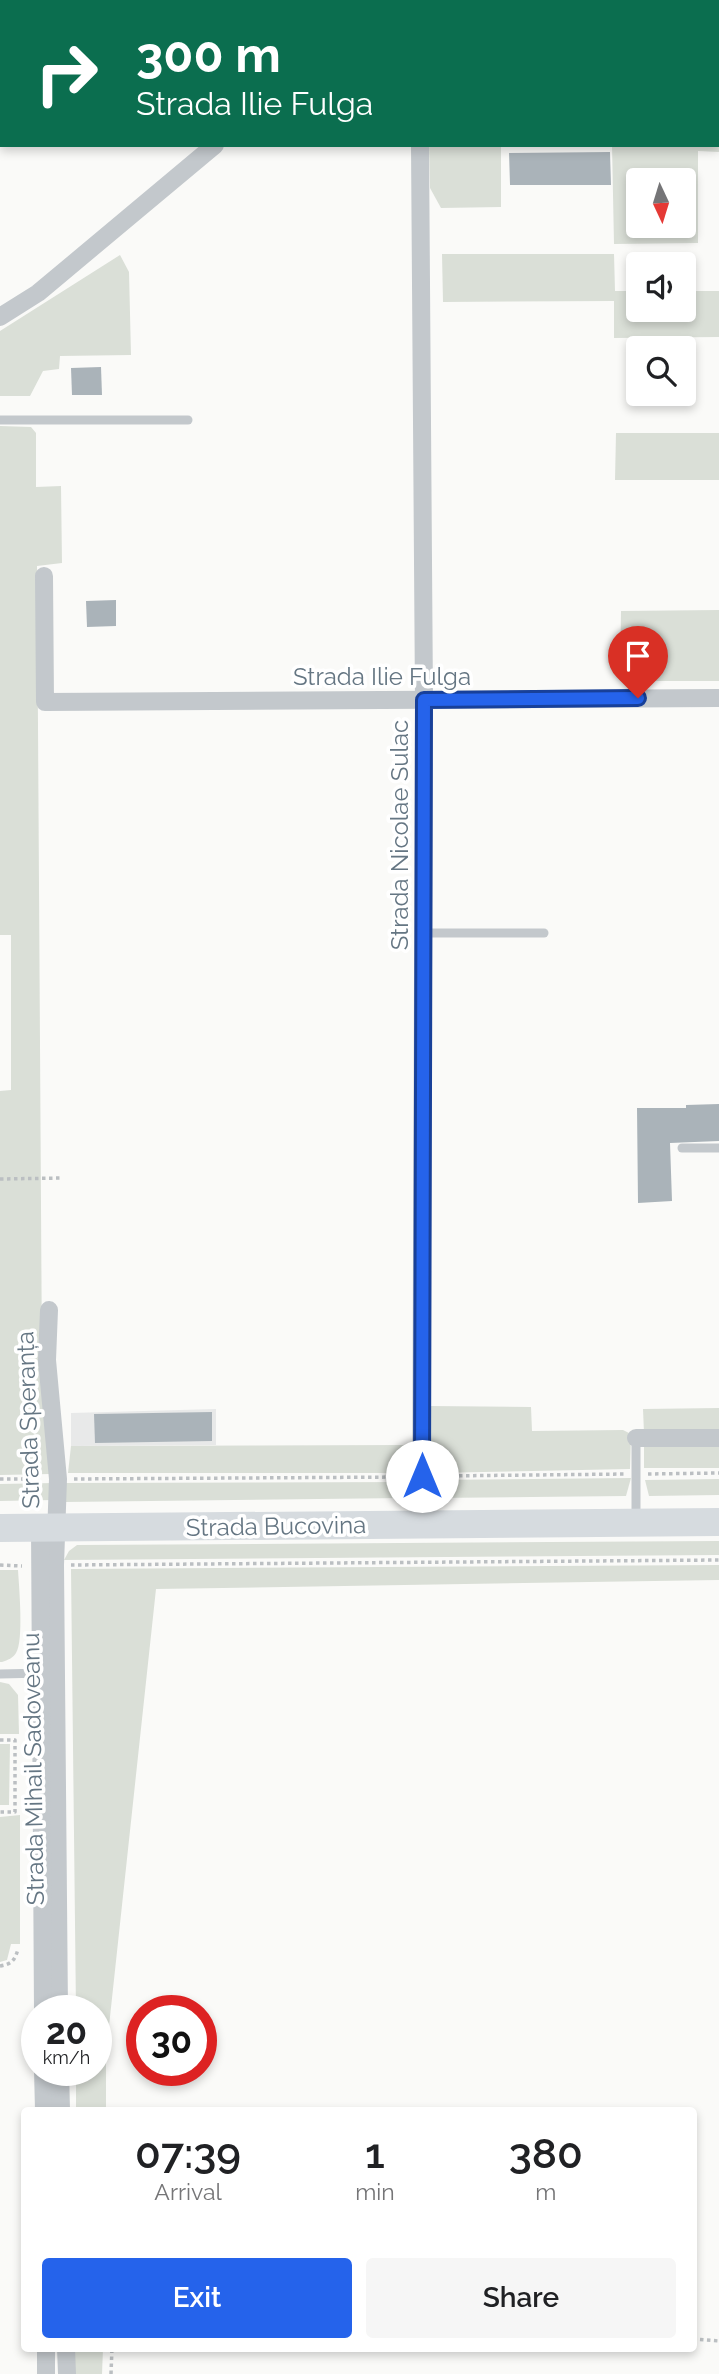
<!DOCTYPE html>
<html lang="en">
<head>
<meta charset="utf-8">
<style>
  body { margin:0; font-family:Raleway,sans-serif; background:#f6f6f6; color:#202124; height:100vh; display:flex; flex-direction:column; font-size:26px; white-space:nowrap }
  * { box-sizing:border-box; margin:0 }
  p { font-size:23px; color:#757577 }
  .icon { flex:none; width:38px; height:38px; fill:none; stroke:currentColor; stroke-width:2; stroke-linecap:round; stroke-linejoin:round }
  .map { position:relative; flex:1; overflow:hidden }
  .panel { position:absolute; left:21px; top:2107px; width:676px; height:245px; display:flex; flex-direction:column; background:#fff; border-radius:7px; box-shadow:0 4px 10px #0003 }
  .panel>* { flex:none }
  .guide { position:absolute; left:0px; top:0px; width:719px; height:147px; box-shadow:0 4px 10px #0003; background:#0b6e4f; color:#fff; overflow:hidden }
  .needle { width:46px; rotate:176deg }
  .controls { position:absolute; left:626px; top:168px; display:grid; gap:14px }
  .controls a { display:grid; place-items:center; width:70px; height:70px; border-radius:7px; background:#fff; box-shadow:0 4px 10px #0003; font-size:35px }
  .speed { position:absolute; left:21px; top:1995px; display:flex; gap:14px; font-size:35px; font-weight:700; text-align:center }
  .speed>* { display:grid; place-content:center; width:91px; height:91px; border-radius:50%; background:#fff; box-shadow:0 4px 10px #0003; line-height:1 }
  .speed small { font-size:18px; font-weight:400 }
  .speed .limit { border:10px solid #d22; background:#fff; color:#111 }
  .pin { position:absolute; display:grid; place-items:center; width:60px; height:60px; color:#fff; margin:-72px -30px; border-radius:50% 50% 50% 0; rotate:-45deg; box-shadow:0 0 7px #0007 }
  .pin .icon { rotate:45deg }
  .me { position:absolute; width:77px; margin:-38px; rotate:0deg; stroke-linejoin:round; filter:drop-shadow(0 0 5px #0008) }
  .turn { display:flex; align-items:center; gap:24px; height:147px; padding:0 21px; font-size:32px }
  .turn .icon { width:91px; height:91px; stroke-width:2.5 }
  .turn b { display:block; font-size:49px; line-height:60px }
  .eta { display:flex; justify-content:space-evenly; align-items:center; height:119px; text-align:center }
  .eta b { font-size:42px; font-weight:600; line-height:49px }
  .action { display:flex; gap:14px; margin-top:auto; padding:14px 21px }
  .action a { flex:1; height:80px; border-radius:7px; background:#2563eb; color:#fff; font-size:28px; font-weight:600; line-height:80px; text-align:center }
  .action a+a { background:#f6f6f6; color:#202124 }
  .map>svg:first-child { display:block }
  .built { fill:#e8e9e9 }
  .green { fill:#dadfd7; fill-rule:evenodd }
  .building { fill:#aab3b9 }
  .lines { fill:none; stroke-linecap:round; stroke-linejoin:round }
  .path { stroke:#bbbfc2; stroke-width:3.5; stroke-dasharray:3.5 3.5; stroke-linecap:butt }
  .lane { stroke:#c3c8cc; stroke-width:9 }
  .street { stroke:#c3c8cc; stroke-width:18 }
  .primary { stroke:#d6dbdf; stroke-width:28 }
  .route-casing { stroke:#184099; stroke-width:18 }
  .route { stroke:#2563eb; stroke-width:12 }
  .labels { text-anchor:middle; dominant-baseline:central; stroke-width:7; stroke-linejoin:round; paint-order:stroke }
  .street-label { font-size:24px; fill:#657683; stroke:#fff }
</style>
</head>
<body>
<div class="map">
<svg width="719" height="2374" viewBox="0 0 719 2374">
  <rect width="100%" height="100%" fill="#fafaf8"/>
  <!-- built -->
  <polygon class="built" points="216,1409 216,1445 71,1446 71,1413"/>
  <!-- green -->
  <g class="green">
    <path d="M718,98L719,152L698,151V243L614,244L612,145H718ZM639,180H684V226H639Z"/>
    <polygon points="429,145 501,145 501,207 441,208 430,188"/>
    <polygon points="442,254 614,254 615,291 639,291 639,310 684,310 684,291 719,291 719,337 614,338 614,301 443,302"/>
    <polygon points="120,255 129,272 131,355 60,356 59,369 43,371 30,396 0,396 0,331"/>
    <polygon points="0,426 31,427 36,433 36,487 61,486 62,563 37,566 42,1363 50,1474 0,1475 0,1091 11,1090 11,935 0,935"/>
    <polygon points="616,433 719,433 719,480 615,480"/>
    <polygon points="719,610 719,681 620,681 621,611"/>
    <polygon points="430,1406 531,1407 532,1431 623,1430 631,1434 630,1469 429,1473"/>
    <polygon points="719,1408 719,1433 644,1433 643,1409"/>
    <polygon points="406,1445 407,1473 68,1473 71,1446"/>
    <rect x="644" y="1445" width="75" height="23"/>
    <polygon points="631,1478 626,1496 435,1498 428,1492 428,1480"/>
    <polygon points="719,1479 719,1495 649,1496 645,1480"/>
    <polygon points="410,1482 410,1490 404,1498 65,1502 65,1483"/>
    <polygon points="54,1483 54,1500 0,1501 0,1484"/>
    <polygon points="719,1541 719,1555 64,1560 69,1551 77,1545"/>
    <polygon points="719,1565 719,1580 156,1589 106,2054 106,2110 76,2110 76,2070 96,2070 96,2011 76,2011 71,1569"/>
    <path d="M0,1570H18C19,1586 24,1641 16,1653C13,1658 8,1660 2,1662H0Z"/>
    <polygon points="0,1682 9,1684 18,1695 19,1734 0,1734"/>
    <polygon points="0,1744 10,1744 9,1805 0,1805"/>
    <polygon points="20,1815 20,1944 11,1944 7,1960 0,1962 0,1817"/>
    <polygon points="75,2349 103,2349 102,2374 75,2374"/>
  </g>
  <!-- building -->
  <g class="building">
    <polygon points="610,152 611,185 510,185 509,153"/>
    <polygon points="101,367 102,395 72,395 71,368"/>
    <polygon points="116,600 116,626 87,627 86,601"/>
    <polygon points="719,1104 719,1141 670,1143 672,1201 638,1203 637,1108 686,1108 686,1105"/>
    <polygon points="212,1412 212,1441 95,1443 94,1414"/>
  </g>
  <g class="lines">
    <!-- path -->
    <g class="path">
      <polyline points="0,1179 62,1178"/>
      <polyline points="648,1474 719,1473"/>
      <polyline points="438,1476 626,1474"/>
      <polyline points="0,1479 41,1479"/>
      <polyline points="74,1479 405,1477"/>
      <polyline points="0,1565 22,1566"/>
      <polyline points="71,1565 719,1560"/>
      <polyline points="0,1740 15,1740 15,1812 0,1812"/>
      <path d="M0,1966C12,1964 15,1960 18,1949"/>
      <polyline points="693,2339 719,2341"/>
      <polyline points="111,2374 112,2348"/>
    </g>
    <!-- lane -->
    <g class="lane">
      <polyline points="243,0 243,2"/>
      <polyline points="0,420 188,420"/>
      <polyline points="423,933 544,933"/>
      <polyline points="682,1148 719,1148"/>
      <polyline points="636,1438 636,1521"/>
      <polyline points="0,1674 44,1673"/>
    </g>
    <!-- street -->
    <g class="street">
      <polyline points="718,90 719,90"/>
      <polyline points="420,145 424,700 421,1524"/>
      <polyline points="0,317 38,293 215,145"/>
      <polyline points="44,576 45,702 719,698"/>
      <polyline points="49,1310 47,1360 58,1479 55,1565 59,2011"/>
      <polyline points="636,1438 719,1438"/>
      <polyline points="40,1528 43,2011"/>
      <polyline points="43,2070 44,2110"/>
      <polyline points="60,2070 61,2110"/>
      <polyline points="46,2348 46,2374"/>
      <polyline points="66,2348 67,2374"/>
    </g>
    <!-- primary -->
    <polyline class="primary" points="0,1528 719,1522"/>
  </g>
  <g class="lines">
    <!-- route casing -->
    <g class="route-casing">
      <polyline id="route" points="422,1476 424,700 638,698"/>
    </g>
    <!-- route -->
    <use href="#route" class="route"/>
  </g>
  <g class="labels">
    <!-- street labels -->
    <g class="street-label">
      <text x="382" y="676">Strada Ilie Fulga</text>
      <text transform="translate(399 835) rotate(-90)">Strada Nicolae Sulac</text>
      <text transform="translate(28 1420) rotate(-92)">Strada Speranța</text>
      <text transform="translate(276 1526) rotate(-1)">Strada Bucovina</text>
      <text transform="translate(33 1769) rotate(-91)">Strada Mihail Sadoveanu</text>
    </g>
  </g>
</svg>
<div class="controls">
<a><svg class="needle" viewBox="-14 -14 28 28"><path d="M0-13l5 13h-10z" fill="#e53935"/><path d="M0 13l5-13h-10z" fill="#757577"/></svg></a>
<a><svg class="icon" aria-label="sound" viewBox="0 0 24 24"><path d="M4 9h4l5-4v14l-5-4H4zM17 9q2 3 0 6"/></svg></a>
<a><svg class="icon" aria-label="search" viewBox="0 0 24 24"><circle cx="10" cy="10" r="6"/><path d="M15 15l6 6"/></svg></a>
</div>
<div class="speed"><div>20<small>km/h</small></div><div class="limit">30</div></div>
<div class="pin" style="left:638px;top:698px;background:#d93025"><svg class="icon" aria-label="arrive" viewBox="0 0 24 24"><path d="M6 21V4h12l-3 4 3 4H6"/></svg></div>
<svg class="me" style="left:422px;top:1476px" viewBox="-20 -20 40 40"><circle r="19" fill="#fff"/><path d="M0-13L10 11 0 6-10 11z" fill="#2563eb"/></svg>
<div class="guide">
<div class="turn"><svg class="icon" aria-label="right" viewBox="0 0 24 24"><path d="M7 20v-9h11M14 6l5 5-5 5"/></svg><div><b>300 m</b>Strada Ilie Fulga</div></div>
</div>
<section class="panel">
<div class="eta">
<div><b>07:39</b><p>Arrival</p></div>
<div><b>1</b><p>min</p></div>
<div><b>380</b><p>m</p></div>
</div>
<div class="action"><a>Exit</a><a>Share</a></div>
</section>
</div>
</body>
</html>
